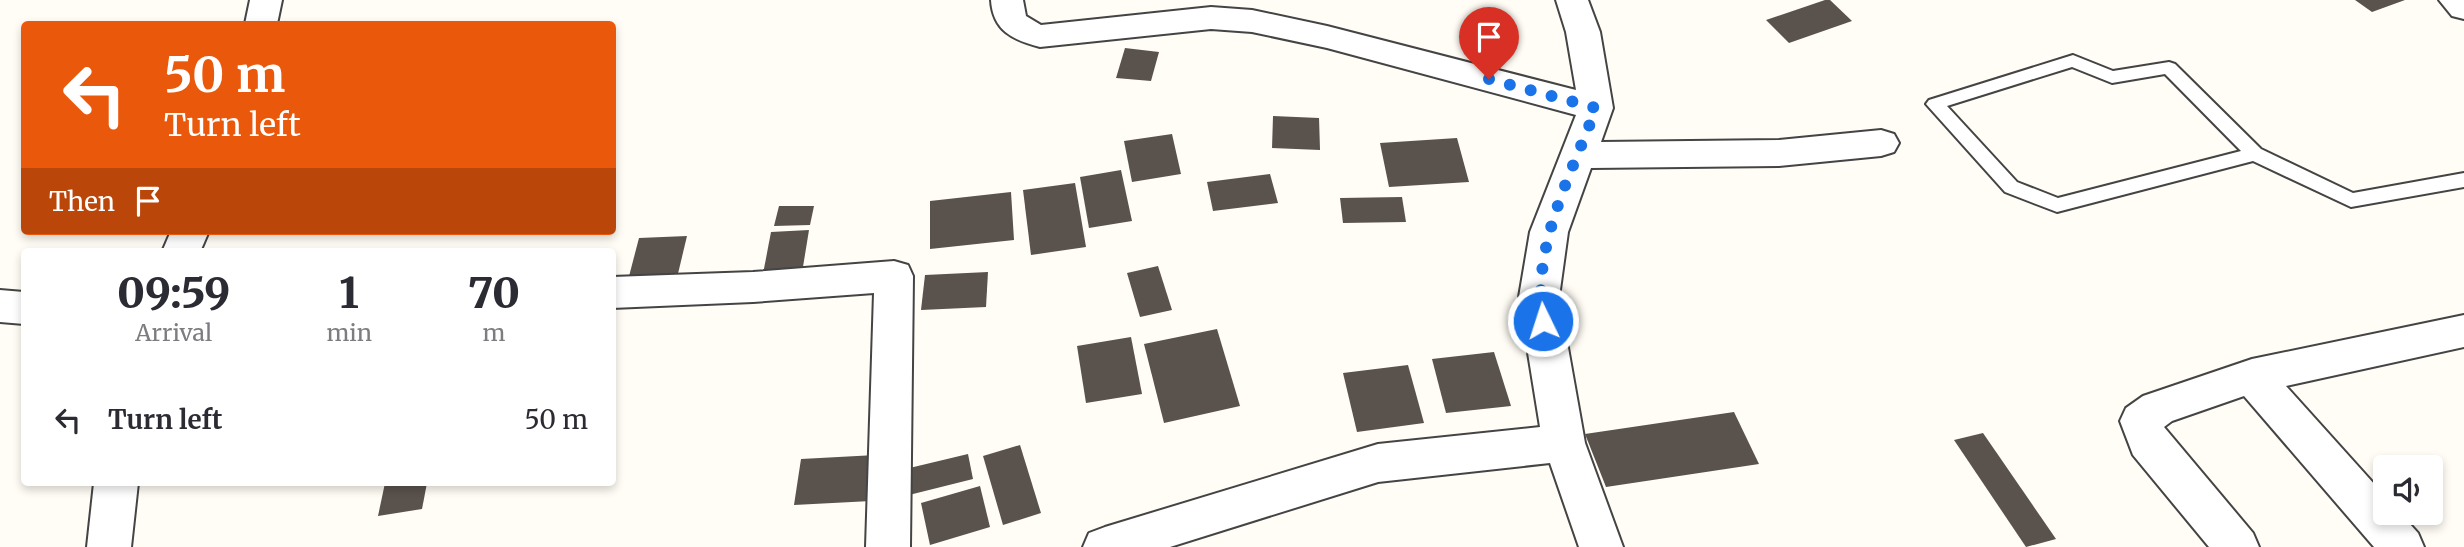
<!DOCTYPE html>
<html lang="en">
<head>
<meta charset="utf-8">
<style>
  body { margin:0; font-family:Merriweather,serif; background:#f2f2f3; color:#2b2b33; height:100vh; display:flex; flex-direction:column; font-size:26px; white-space:nowrap }
  * { box-sizing:border-box; margin:0 }
  p { font-size:23px; color:#7c7c81 }
  .icon { flex:none; width:38px; height:38px; fill:none; stroke:currentColor; stroke-width:2; stroke-linecap:round; stroke-linejoin:round }
  .map { position:relative; flex:1; overflow:hidden }
  .panel { position:absolute; left:21px; top:248px; width:595px; height:238px; display:flex; flex-direction:column; background:#fff; border-radius:7px; box-shadow:0 4px 10px #0003 }
  .panel>* { flex:none }
  .top-card { position:absolute; left:21px; top:21px; width:595px; height:214px; border-radius:7px; box-shadow:0 4px 10px #0003; background:#ea580c; color:#fff; overflow:hidden }
  .controls { position:absolute; left:2373px; top:455px; display:grid; gap:14px }
  .controls a { display:grid; place-items:center; width:70px; height:70px; border-radius:7px; background:#fff; box-shadow:0 4px 10px #0003; font-size:35px }
  .pin { position:absolute; display:grid; place-items:center; width:60px; height:60px; color:#fff; margin:-72px -30px; border-radius:50% 50% 50% 0; rotate:-45deg; box-shadow:0 0 7px #0007 }
  .pin .icon { rotate:45deg }
  .me { position:absolute; width:77px; margin:-38px; rotate:356deg; stroke-linejoin:round; filter:drop-shadow(0 0 5px #0008) }
  .turn { display:flex; align-items:center; gap:24px; height:147px; padding:0 28px; font-size:32px }
  .turn .icon { width:91px; height:91px; stroke-width:2.5 }
  .turn b { display:block; font-size:49px; line-height:60px }
  .then { display:flex; align-items:center; height:66px; padding:0 28px; background:#0003; gap:14px; font-size:26px }
  .eta { display:flex; justify-content:space-evenly; align-items:center; height:119px; text-align:center }
  .eta b { font-size:42px; font-weight:800; line-height:49px }
  ul { padding:0; list-style:none }
  li { display:flex; align-items:center; gap:21px; height:105px; padding:0 28px }
  li div { flex:1 }
  li b { display:block; font-size:26px }
  li em { font-style:normal }
  .map>svg:first-child { display:block }
  .building { fill:#5a524d }
  .lines { fill:none; stroke-linecap:round; stroke-linejoin:round }
  .service-casing { stroke:#444; stroke-width:4 }
  .minor-casing { stroke:#444; stroke-width:4 }
  .service { fill:#fff; fill-rule:evenodd }
  .minor { fill:#fff; fill-rule:evenodd }
  .route { stroke:#1a73e8; stroke-width:12; stroke-dasharray:0 21.6 }
</style>
</head>
<body>
<div class="map">
<svg width="2464" height="547" viewBox="0 0 2464 547">
  <rect width="100%" height="100%" fill="#fffdf5"/>
  <!-- building -->
  <g class="building">
    <polygon points="1825,0 1830,0 1852,21 1789,43 1766,20"/>
    <polygon points="2355,0 2405,0 2372,12"/>
    <polygon points="1125,48 1159,52 1151,81 1116,78"/>
    <polygon points="1273,116 1319,118 1320,150 1272,148"/>
    <polygon points="1172,134 1181,174 1132,182 1124,141"/>
    <polygon points="1457,138 1469,182 1389,187 1380,143"/>
    <polygon points="1121,170 1132,221 1089,228 1080,177"/>
    <polygon points="1270,174 1278,203 1213,211 1207,182"/>
    <polygon points="1075,183 1086,247 1031,255 1023,190"/>
    <polygon points="1011,192 1014,240 930,249 930,201"/>
    <polygon points="1402,197 1406,222 1343,223 1340,198"/>
    <polygon points="779,206 814,206 810,225 774,226"/>
    <polygon points="809,230 802,273 763,274 771,232"/>
    <polygon points="687,236 676,282 627,284 639,238"/>
    <polygon points="1158,266 1172,310 1140,317 1127,273"/>
    <polygon points="988,272 986,307 921,310 925,275"/>
    <polygon points="1217,329 1240,406 1164,423 1144,344"/>
    <polygon points="1131,337 1142,394 1086,403 1077,346"/>
    <polygon points="1494,352 1511,406 1446,413 1432,359"/>
    <polygon points="1408,365 1424,423 1357,432 1343,373"/>
    <polygon points="1734,412 1759,464 1606,487 1585,434"/>
    <polygon points="1983,433 2056,539 2026,547 1954,440"/>
    <polygon points="1020,445 1041,513 1003,525 983,456"/>
    <polygon points="968,454 973,479 901,497 897,471"/>
    <polygon points="876,455 871,501 794,505 801,459"/>
    <polygon points="385,483 427,483 422,509 378,516"/>
    <polygon points="980,486 990,527 930,545 921,503"/>
  </g>
  <g class="lines">
    <!-- service casing -->
    <g class="service-casing">
      <path id="service" d="M2073,55L2113,71L2169,62L2175,64L2261,149L2353,193L2464,173V187L2351,207L2253,161L2057,212L2005,192L1926,104L1929,100ZM2072,67L2112,83L2165,74L2241,151L2058,198L2017,182L1947,106Z"/>
    </g>
    <!-- minor casing -->
    <g class="minor-casing">
      <g id="minor">
        <polygon points="250,0 282,0 277,24 245,24"/>
        <path d="M991,0H1023L1026,16L1041,25L1211,7L1252,10L1327,26L1576,90L1566,32L1556,0H1588L1600,32L1613,108L1601,142L1779,140L1881,130L1894,134L1899,143L1894,152L1881,156L1779,166L1591,168L1568,232L1559,297L1585,443L1623,547H1579L1550,463L1378,482L1170,547H1083L1089,533L1105,527L1378,444L1540,427L1519,297L1530,232L1576,115L1327,48L1252,32L1211,29L1040,47C1013,40 993,31 991,0Z"/>
        <polygon points="2439,0 2464,0 2464,19 2452,16"/>
        <polygon points="171,231 209,231 200,252 162,252"/>
        <polygon points="894,261 908,265 913,276 910,547 866,547 874,293 753,302 612,308 612,277 753,272"/>
        <polygon points="0,290 24,292 24,324 0,322"/>
        <polygon points="2464,315 2464,347 2286,386 2385,496 2385,513 2400,513 2418,533 2424,547 2374,547 2244,396 2172,421 2164,427 2253,533 2259,547 2209,547 2133,455 2120,421 2126,408 2143,396 2252,359"/>
        <polygon points="94,483 138,483 131,547 87,547"/>
      </g>
    </g>
    <!-- service -->
    <use href="#service" class="service"/>
    <!-- minor -->
    <use href="#minor" class="minor"/>
  </g>
  <g class="lines">
    <!-- route -->
    <path class="route" d="M1489,79L1596,108C1571,175 1531,248 1543,321"/>
  </g>
</svg>
<div class="controls">
<a><svg class="icon" aria-label="sound" viewBox="0 0 24 24"><path d="M4 9h4l5-4v14l-5-4H4zM17 9q2 3 0 6"/></svg></a>
</div>
<div class="pin" style="left:1489px;top:79px;background:#d93025"><svg class="icon" aria-label="arrive" viewBox="0 0 24 24"><path d="M6 21V4h12l-3 4 3 4H6"/></svg></div>
<svg class="me" style="left:1543px;top:321px" viewBox="-20 -20 40 40"><circle r="17" fill="#1a73e8" stroke="#fff" stroke-width="3"/><path d="M0-11L8 9 0 5-8 9z" fill="#fff"/></svg>
<div class="top-card">
<div class="turn"><svg class="icon" aria-label="left" viewBox="0 0 24 24"><path d="M17 20v-9H6M10 6l-5 5 5 5"/></svg><div><b>50 m</b>Turn left</div></div>
<div class="then">Then<svg class="icon" aria-label="arrive" viewBox="0 0 24 24"><path d="M6 21V4h12l-3 4 3 4H6"/></svg></div>
</div>
<section class="panel">
<div class="eta">
<div><b>09:59</b><p>Arrival</p></div>
<div><b>1</b><p>min</p></div>
<div><b>70</b><p>m</p></div>
</div>
<ul>
<li><svg class="icon" aria-label="left" viewBox="0 0 24 24"><path d="M17 20v-9H6M10 6l-5 5 5 5"/></svg><div><b>Turn left</b></div><em>50 m</em></li>
</ul>
</section>
</div>
</body>
</html>
